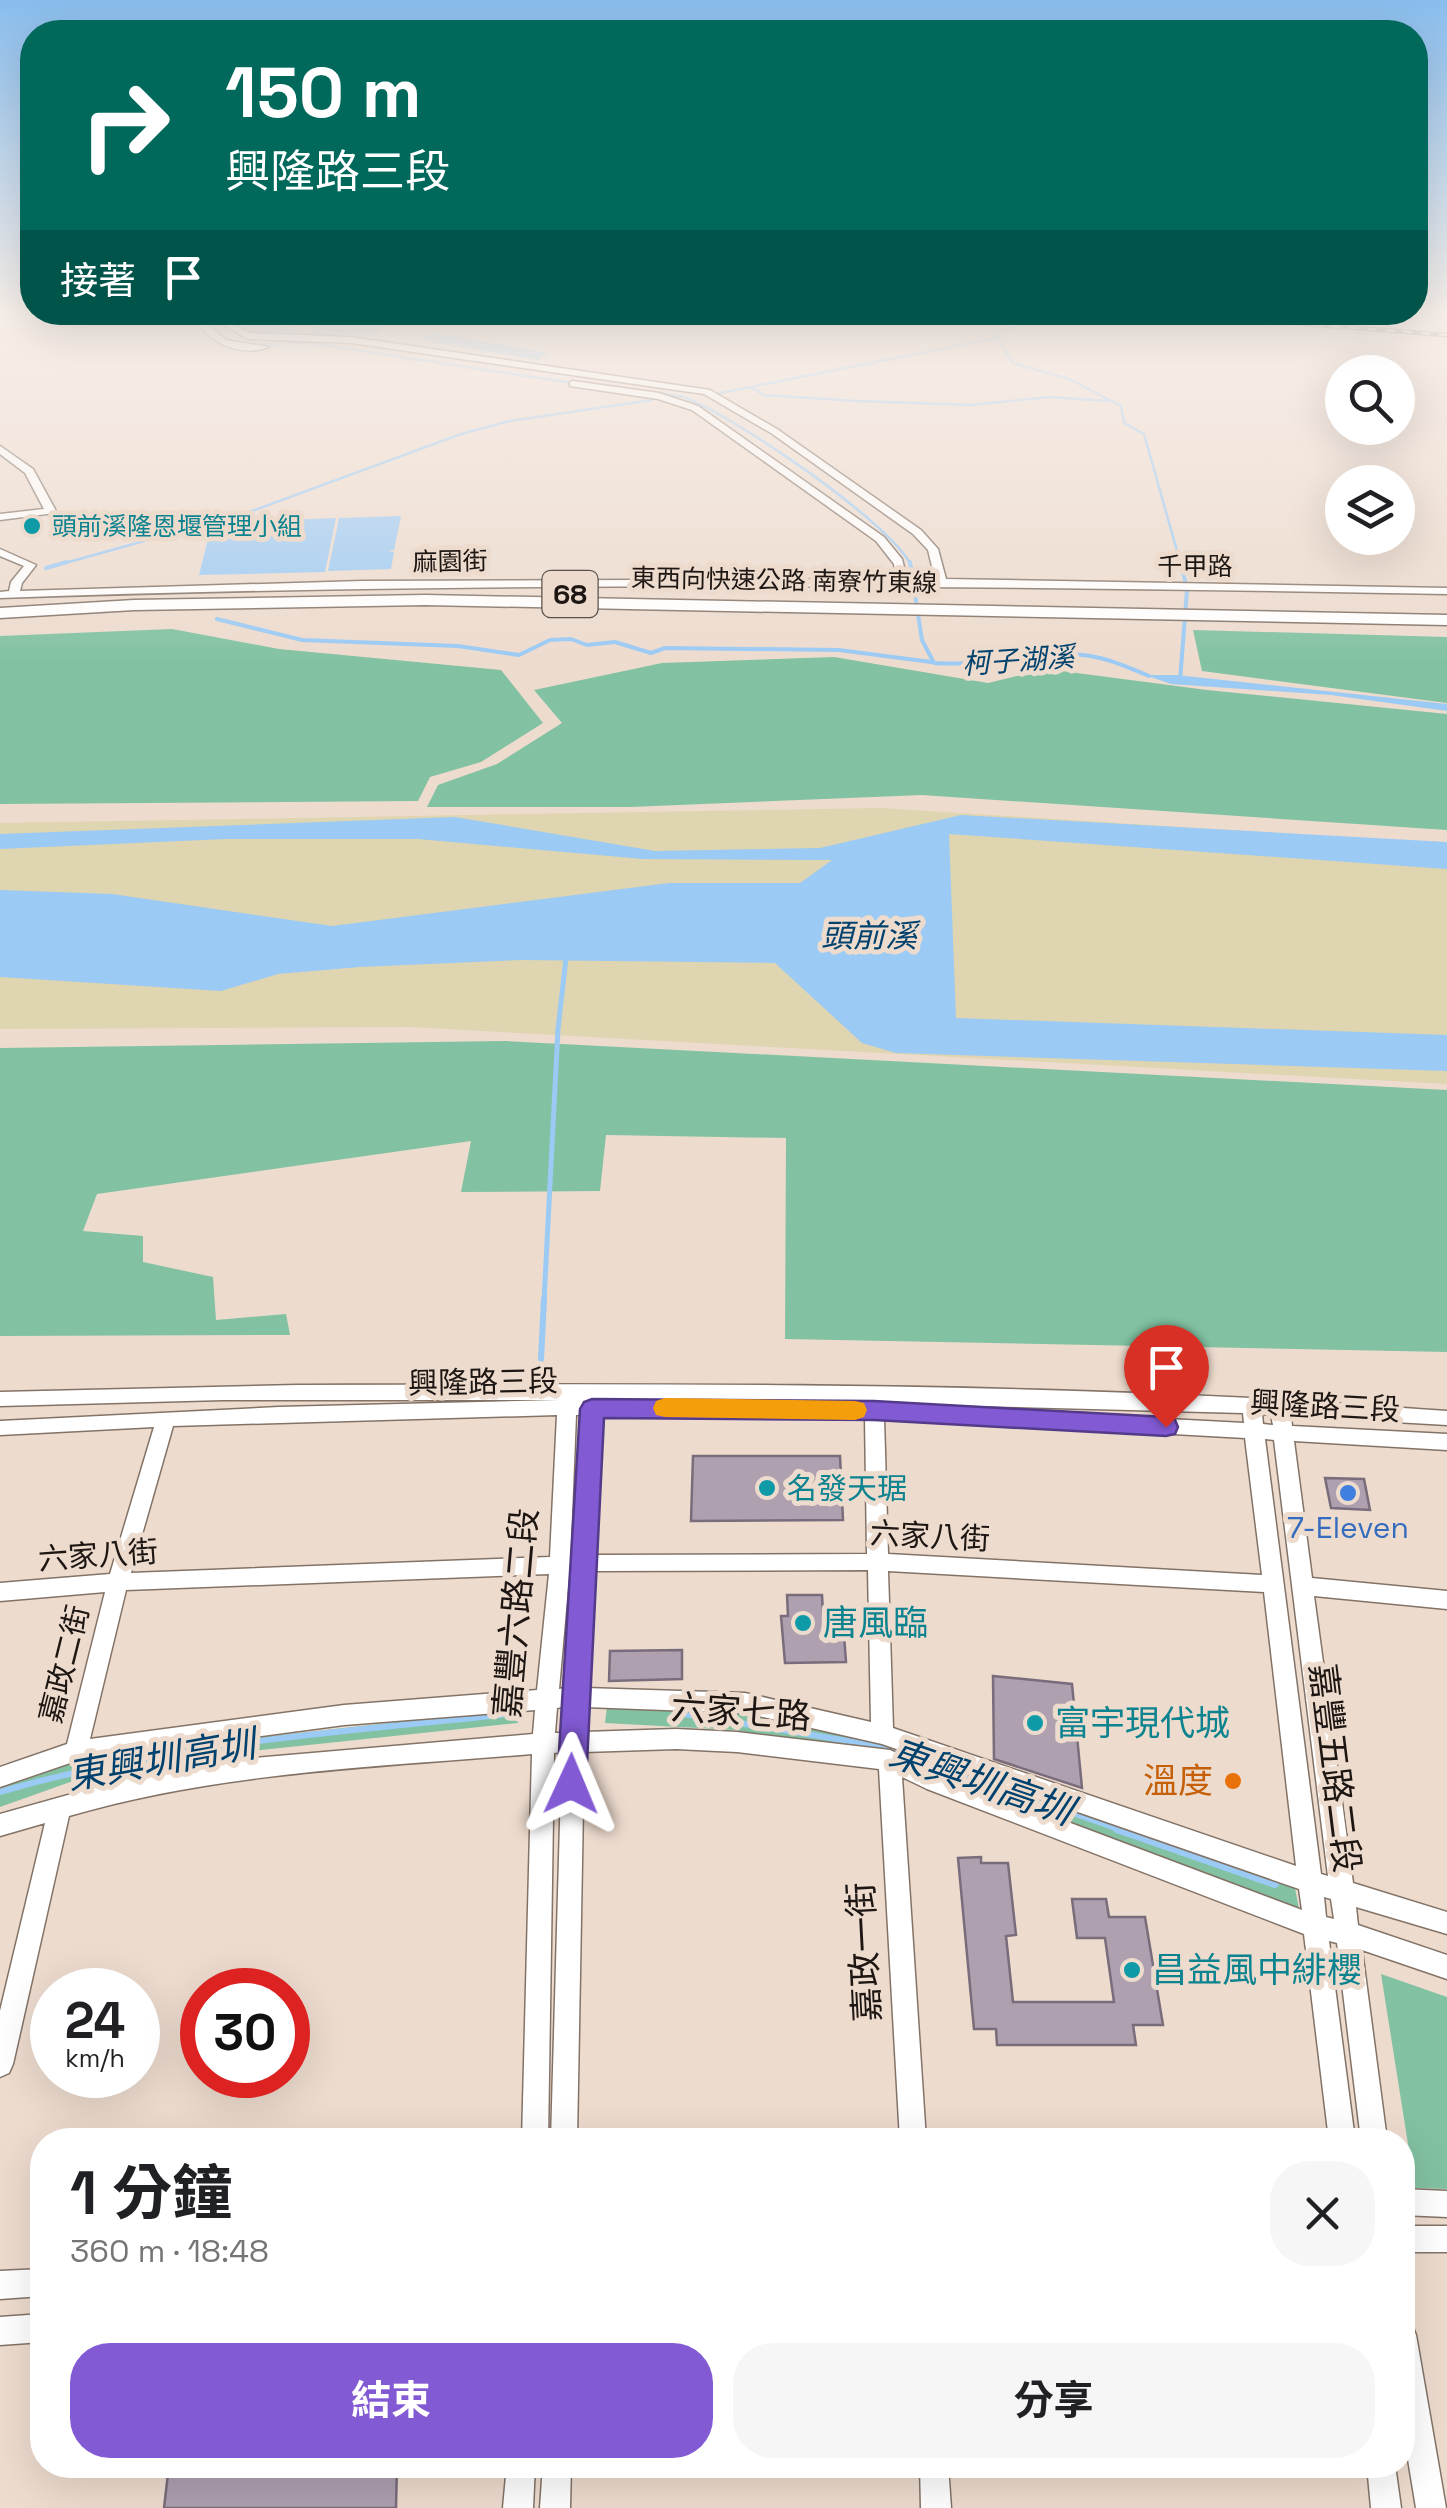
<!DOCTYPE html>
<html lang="zh-TW">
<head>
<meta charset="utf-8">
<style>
  body { margin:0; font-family:"Space Grotesk","Noto Sans TC",sans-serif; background:#f6f6f6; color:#202124; height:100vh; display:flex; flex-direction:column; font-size:38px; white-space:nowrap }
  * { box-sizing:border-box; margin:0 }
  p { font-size:32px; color:#757577 }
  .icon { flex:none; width:55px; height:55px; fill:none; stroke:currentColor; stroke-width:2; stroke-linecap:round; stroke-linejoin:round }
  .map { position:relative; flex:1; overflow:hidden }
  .side { position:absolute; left:30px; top:2128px; width:1385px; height:350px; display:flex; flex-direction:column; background:#fff; border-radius:40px; box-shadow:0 10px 40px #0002 }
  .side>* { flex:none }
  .banner { position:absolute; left:20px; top:20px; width:1408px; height:305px; border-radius:40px; box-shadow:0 10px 40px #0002; background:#00695c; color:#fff; overflow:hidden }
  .buttons { position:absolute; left:1325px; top:355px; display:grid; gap:20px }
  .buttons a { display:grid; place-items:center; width:90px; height:90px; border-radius:50%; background:#fff; box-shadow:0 10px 40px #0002; font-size:50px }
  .speed { position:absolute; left:30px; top:1968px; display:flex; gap:20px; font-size:50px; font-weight:700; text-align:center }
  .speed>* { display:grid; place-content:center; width:130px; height:130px; border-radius:50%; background:#fff; box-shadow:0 10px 40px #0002; line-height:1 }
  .speed small { font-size:25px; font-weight:400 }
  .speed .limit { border:15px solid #d22; background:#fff; color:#111 }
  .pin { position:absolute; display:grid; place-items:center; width:85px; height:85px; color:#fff; margin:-102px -42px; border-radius:50% 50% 50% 0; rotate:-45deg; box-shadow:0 0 10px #0007 }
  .pin .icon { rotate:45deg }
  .me { position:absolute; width:110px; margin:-55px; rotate:1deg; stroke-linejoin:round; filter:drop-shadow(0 0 8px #0008) }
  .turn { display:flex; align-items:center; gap:35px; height:210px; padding:0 40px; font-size:45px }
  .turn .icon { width:130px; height:130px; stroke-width:2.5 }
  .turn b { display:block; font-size:70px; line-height:85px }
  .then { display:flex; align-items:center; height:95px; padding:0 40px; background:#0003; gap:20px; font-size:38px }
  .round { display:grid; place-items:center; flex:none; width:105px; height:105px; border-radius:40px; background:#f6f6f6 }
  .headline { display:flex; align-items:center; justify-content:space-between; height:170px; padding:0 40px }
  h1 { font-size:60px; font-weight:700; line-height:75px }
  .button { display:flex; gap:20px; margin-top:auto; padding:20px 40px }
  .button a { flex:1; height:115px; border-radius:40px; background:#825ad4; color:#fff; font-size:40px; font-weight:700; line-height:115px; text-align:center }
  .button a+a { background:#f6f6f6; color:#202124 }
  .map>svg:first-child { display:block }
  .green { fill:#82c2a2 }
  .sand { fill:#dfd5b0 }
  .water { fill:#9bcaf4 }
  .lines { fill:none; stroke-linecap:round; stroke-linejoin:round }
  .stream-far4 { stroke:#9bcaf4; stroke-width:2.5 }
  .stream-far3 { stroke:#9bcaf4; stroke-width:4 }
  .stream-far2 { stroke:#9bcaf4; stroke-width:5 }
  .stream-far1 { stroke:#9bcaf4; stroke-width:6 }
  .stream { stroke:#9bcaf4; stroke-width:8 }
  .building { fill:#aea0af; stroke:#796c7b; stroke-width:2.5 }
  .minor-tunnel { stroke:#cebdb2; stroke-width:10; stroke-dasharray:10 5; stroke-linecap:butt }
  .minor-casing { stroke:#837367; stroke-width:3 }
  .highway-casing { stroke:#837367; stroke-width:3 }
  .minor { fill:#fff; fill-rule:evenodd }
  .highway { fill:#fff; fill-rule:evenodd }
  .rail-casing { stroke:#362e28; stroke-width:5 }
  .rail { stroke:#eddbce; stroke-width:2.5; stroke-dasharray:9; stroke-linecap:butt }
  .route { fill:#825ad4; stroke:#543a8a; stroke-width:2.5 }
  .slow { fill:#f59e0b }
  .culture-dot { fill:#0f9aa8; stroke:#eddbce; stroke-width:4 }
  .shop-dot { fill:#3f7fe0; stroke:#eddbce; stroke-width:4 }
  .food-dot { fill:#e8710a; stroke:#eddbce; stroke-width:4 }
  .labels { text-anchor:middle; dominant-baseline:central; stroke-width:10; stroke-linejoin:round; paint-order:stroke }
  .far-culture-label { font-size:25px; fill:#0d838f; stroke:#eddbce; text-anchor:start }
  .far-street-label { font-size:25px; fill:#1d1612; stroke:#eddbce }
  .shield { fill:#eddbce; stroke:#5b514a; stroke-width:2.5 }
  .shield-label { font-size:28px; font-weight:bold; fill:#1d1612 }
  .far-water-label { font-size:28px; font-style:italic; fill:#00426d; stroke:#eddbce }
  .street-label { font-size:30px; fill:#1d1612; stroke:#eddbce }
  .culture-label { font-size:30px; fill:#0d838f; stroke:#eddbce; text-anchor:start }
  .shop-label { font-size:30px; fill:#366cbe; stroke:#eddbce }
  .water-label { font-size:32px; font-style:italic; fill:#00426d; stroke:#eddbce }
  .near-street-label { font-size:35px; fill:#1d1612; stroke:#eddbce }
  .near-culture-label { font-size:35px; fill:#0d838f; stroke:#eddbce; text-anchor:start }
  .near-food-label { font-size:35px; fill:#c56008; stroke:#eddbce; text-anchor:end }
  .near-water-label { font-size:38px; font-style:italic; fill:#00426d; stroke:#eddbce }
</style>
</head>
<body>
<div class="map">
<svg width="1447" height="2508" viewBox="0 0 1447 2508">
  <rect width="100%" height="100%" fill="#eddbce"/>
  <!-- green -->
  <g class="green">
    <polygon points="172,629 279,649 501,670 543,723 481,762 430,777 418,801 0,804 0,636"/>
    <polygon points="1193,630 1447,637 1447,703 1202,671"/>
    <polygon points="834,657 988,683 1046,669 1207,690 1447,714 1447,830 922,795 630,807 427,807 438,785 497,764 562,723 534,690 662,663"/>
    <polygon points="505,1041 1447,1090 1447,1352 785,1339 786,1138 606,1135 600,1191 461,1192 471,1141 97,1194 83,1231 143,1236 143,1262 213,1277 216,1320 286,1314 290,1335 0,1336 0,1048"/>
    <polygon points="607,1706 744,1709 883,1739 1294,1883 1299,1909 881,1756 735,1730 605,1723"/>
    <polygon points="524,1708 518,1723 118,1765 0,1807 0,1785 101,1755"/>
    <polygon points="1381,1974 1447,1997 1447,2189 1415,2188"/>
  </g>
  <!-- sand -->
  <polygon class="sand" points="881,808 1447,844 1447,1084 409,1027 0,1029 0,823"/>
  <!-- water -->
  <g class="water">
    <polygon points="346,314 387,323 377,335 261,333 244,330 237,322 242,318 308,332"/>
    <polygon points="430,332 548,353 538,360 421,340"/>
    <polygon points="401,516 394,550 388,551 394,552 391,569 328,571 339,518"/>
    <polygon points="336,518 325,572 199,575 208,539 255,521"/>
    <polygon points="1145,675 1176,675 1447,704 1447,711 1331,695 1171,684"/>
    <polygon points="961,815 1447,842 1447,869 949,834 956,1018 1447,1035 1447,1071 896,1053 862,1043 775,963 521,960 360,967 278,974 221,991 0,977 0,890 112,894 332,926 669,883 800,883 832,860 643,859 418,839 226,839 0,849 0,834 455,817 655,851 820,848"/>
  </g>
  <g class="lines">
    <!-- stream-far4 -->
    <g class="stream-far4">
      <polyline points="1045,312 1042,317 994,334 1013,363 1069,379 1121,406 1124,423 1144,434 1181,565"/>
      <polyline points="218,337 214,321 227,312"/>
      <polyline points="252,345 309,343 573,383"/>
      <polyline points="750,387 764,395 856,401 971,405 1049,397 1109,401"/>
      <path d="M653,393C663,394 674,394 683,397C730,413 890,522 911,565"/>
      <polyline points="720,393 1006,336"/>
      <polyline points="58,565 252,511 461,434 510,421 652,400"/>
    </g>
    <!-- stream-far3 -->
    <g class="stream-far3">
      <path d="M910,562L922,640L934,663C984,667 1033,649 1082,655C1106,657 1127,667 1149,676"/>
      <polyline points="1180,562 1186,584"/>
      <polyline points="46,568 67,562"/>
      <polyline points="217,619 302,640 458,646 519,655 550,640 571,639 587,645 615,642 651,653 665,648 839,650 931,662"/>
      <polyline points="1180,681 1187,590"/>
    </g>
    <!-- stream-far2 -->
    <polyline class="stream-far2" points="544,1301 558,1029 566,958"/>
    <!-- stream-far1 -->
    <g class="stream-far1">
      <polyline points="541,1359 544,1299"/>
      <polyline points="678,1713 885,1747 1124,1831"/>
      <path d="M0,1792C164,1744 332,1733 501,1715"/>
    </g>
    <!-- stream -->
    <polyline class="stream" points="1117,1829 1275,1884"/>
  </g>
  <!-- building -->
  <g class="building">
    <polygon points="693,1456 840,1456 843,1520 691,1521"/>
    <polygon points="1325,1478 1364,1479 1370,1510 1331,1508"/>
    <polygon points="787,1595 822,1595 824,1630 829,1630 829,1636 844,1635 846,1662 785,1663 781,1616 788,1616"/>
    <polygon points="682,1650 682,1679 609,1681 610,1651"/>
    <polygon points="993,1676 1072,1684 1082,1788 994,1759"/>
    <polygon points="981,1857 981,1863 1008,1863 1016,1935 1006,1936 1013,2002 1114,2002 1105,1938 1077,1938 1072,1899 1106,1899 1109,1917 1145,1917 1163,2025 1133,2025 1136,2045 997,2045 996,2029 974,2029 958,1858"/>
    <polygon points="169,2465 397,2465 396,2508 164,2508"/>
  </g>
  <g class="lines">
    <!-- minor-tunnel -->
    <polyline class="minor-tunnel" points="1344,322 1344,330"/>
    <!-- minor casing -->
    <g class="minor-casing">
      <g id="minor">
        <path d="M205,312H214L208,325L226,340L269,347C244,356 215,347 200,325Z"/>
        <path d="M230,312H240L230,322L249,333L351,337L710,390L777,429L921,530L938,549L946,579L1447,588V594C964,585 483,581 0,598V592L9,591L11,582L24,566L0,556V549L36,565L22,583L20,591L362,581L896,579L894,564L876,541L692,410L658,399L570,386V382L573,381L659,393L698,406L884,537L902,559L907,579H935L928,550L913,534L771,433L704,394L351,343L247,339L221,322Z"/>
        <polygon points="0,446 33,469 56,511 55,513 0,520 0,514 44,509 25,473 0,454"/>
        <path d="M298,1385C615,1384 934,1382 1251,1398C1316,1401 1382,1407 1447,1411V1425L1291,1416L1292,1426L1447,1434V1450L1294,1441L1312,1578L1447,1591V1609L1314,1596L1353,1883L1447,1912V1934L1356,1907L1358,1925L1447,1955V1979L1362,1950L1387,2140H1361L1337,1943L1329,1941L1355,2140H1329L1304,1934L927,1789L902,1777L926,2140H900L879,1769L737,1752L676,1749L584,1752L577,2140H551L562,1752L554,1753L548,2140H522L532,1754C377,1767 219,1772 69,1816L13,2064L9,2073L0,2077V2011L45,1823L0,1836V1814L132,1777L241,1759L533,1734L535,1710L344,1725L76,1761L0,1787V1767L67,1744L105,1592L0,1601V1583L110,1574L154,1427L0,1435V1421L279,1407L559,1400H223L0,1406V1392ZM867,1403L1243,1413L1244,1423ZM603,1414L865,1417L867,1554L594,1555ZM1262,1414L1271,1415L1273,1425L1263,1424ZM557,1415L550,1557L131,1573L173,1426ZM576,1415H584L564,1688L559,1689L570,1565ZM884,1418L1245,1438L1262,1575L888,1554ZM1265,1439L1274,1440L1328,1876L1321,1874ZM868,1570L871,1722L745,1693L585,1688L593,1571ZM888,1571L1264,1592L1296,1866L893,1728ZM549,1574L537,1690L344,1705L90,1739L126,1590ZM563,1707L562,1733H555L557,1708ZM585,1707L745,1713L882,1744L1299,1889L1302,1910L943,1775L890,1750L737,1732L676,1729L584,1732ZM1324,1897L1331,1899L1334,1919L1326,1917Z"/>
        <polygon points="1402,2189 1447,2191 1447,2217 1402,2215"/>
        <rect x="1402" y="2226" width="45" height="26"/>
        <polygon points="42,2269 42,2296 0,2299 0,2271"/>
        <polygon points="42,2314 42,2342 0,2345 0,2317"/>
        <polygon points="1402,2321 1412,2325 1416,2335 1446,2508 1416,2508 1402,2423"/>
        <polygon points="507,2465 535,2465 533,2508 503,2508"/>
        <polygon points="543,2465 571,2465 570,2508 540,2508"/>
        <polygon points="920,2465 948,2465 951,2508 921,2508"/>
        <polygon points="1367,2465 1395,2465 1401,2508 1371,2508"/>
      </g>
    </g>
    <!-- highway casing -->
    <g class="highway-casing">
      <polygon id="highway" points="425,595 1447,615 1447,625 425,605 134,610 0,618 0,608 134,600"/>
    </g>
    <!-- minor -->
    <use href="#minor" class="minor"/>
    <!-- highway -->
    <use href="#highway" class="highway"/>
    <!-- rail casing -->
    <g class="rail-casing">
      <polyline id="rail" points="1152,312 1447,335"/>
    </g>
    <!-- rail -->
    <use href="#rail" class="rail"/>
  </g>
  <!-- sky -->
  <linearGradient id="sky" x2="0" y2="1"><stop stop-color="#89bded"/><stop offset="0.47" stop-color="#f7efe9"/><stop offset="1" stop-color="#f7efe9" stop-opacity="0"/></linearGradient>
  <rect width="1447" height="662" fill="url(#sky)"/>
  <!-- route -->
  <polygon class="route" points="592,1399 874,1401 1166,1417 1175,1420 1178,1427 1175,1434 1166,1436 874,1420 604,1418 586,1784 582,1793 571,1797 561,1793 557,1784 580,1409 584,1402"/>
  <!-- slow -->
  <polygon class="slow" points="665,1398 855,1401 864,1403 867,1410 864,1417 855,1420 665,1417 656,1415 653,1408 656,1401"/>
  <!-- markers -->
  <g class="culture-dot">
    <circle cx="32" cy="526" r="10"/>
    <circle cx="767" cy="1488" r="10"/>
    <circle cx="803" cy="1623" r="10"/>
    <circle cx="1035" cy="1723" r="10"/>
    <circle cx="1132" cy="1970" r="10"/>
  </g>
  <circle class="shop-dot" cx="1348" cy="1493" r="10"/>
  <circle class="food-dot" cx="1233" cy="1781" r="10"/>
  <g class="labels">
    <!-- far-culture labels -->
    <g class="far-culture-label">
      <text x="52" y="526">頭前溪隆恩堰管理小組</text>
    </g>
    <!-- far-street labels -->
    <g class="far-street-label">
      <text transform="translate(450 561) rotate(-1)">麻園街</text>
      <text x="1195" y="566">千甲路</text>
      <text transform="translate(784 580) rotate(1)">東西向快速公路 南寮竹東線</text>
    </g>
    <!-- shield labels -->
    <rect class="shield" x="542.5" y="571" width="55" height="46" rx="8"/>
    <g class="shield-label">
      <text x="570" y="594">68</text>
    </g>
    <!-- far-water labels -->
    <g class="far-water-label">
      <text transform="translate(1018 660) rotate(-4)">柯子湖溪</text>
    </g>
    <!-- street labels -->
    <g class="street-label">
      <text transform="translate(483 1382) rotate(-1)">興隆路三段</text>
      <text transform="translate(1325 1406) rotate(3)">興隆路三段</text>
      <text transform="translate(930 1536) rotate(3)">六家八街</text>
      <text transform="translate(98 1555) rotate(-4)">六家八街</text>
      <text transform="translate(64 1664) rotate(-76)">嘉政二街</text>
    </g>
    <!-- culture labels -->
    <g class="culture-label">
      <text x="787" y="1488">名發天琚</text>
    </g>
    <!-- shop labels -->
    <g class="shop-label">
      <text x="1348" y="1527">7-Eleven</text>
    </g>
    <!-- water labels -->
    <g class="water-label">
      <text x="869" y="936">頭前溪</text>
    </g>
    <!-- near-street labels -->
    <g class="near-street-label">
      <text transform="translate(516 1613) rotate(-85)">嘉豐六路二段</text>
      <text transform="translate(741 1712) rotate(4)">六家七路</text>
      <text transform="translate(1335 1768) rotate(83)">嘉豐五路二段</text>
      <text transform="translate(864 1952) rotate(-93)">嘉政一街</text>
    </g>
    <!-- near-culture labels -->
    <g class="near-culture-label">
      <text x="823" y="1623">唐風臨</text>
      <text x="1055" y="1723">富宇現代城</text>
      <text x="1152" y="1970">昌益風中緋櫻</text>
    </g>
    <!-- near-food labels -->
    <g class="near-food-label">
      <text x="1213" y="1781">溫度</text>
    </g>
    <!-- near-water labels -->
    <g class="near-water-label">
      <text transform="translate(161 1760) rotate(-10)">東興圳高圳</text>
      <text transform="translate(981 1782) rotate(19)">東興圳高圳</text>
    </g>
  </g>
</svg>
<div class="buttons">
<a><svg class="icon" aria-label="search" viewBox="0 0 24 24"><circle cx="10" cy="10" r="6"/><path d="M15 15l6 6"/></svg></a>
<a><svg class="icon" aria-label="layers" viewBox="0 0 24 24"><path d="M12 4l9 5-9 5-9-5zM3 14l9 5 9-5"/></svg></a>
</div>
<div class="speed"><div>24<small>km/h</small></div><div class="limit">30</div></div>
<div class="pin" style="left:1166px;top:1427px;background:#d93025"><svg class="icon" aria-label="arrive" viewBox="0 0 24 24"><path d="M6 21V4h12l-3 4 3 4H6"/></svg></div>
<svg class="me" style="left:571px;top:1784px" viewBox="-20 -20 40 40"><path d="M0-17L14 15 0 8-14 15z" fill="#825ad4" stroke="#fff" stroke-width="4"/></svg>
<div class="banner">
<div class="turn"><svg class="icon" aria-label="right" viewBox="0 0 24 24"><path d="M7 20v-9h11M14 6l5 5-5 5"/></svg><div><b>150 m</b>興隆路三段</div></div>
<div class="then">接著<svg class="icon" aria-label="arrive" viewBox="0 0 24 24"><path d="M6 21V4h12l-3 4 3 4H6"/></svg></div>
</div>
<section class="side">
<div class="headline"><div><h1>1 分鐘</h1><p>360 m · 18:48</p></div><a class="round"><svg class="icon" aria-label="close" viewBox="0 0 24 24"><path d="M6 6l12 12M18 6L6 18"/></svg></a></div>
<div class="button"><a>結束</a><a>分享</a></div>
</section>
</div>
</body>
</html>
